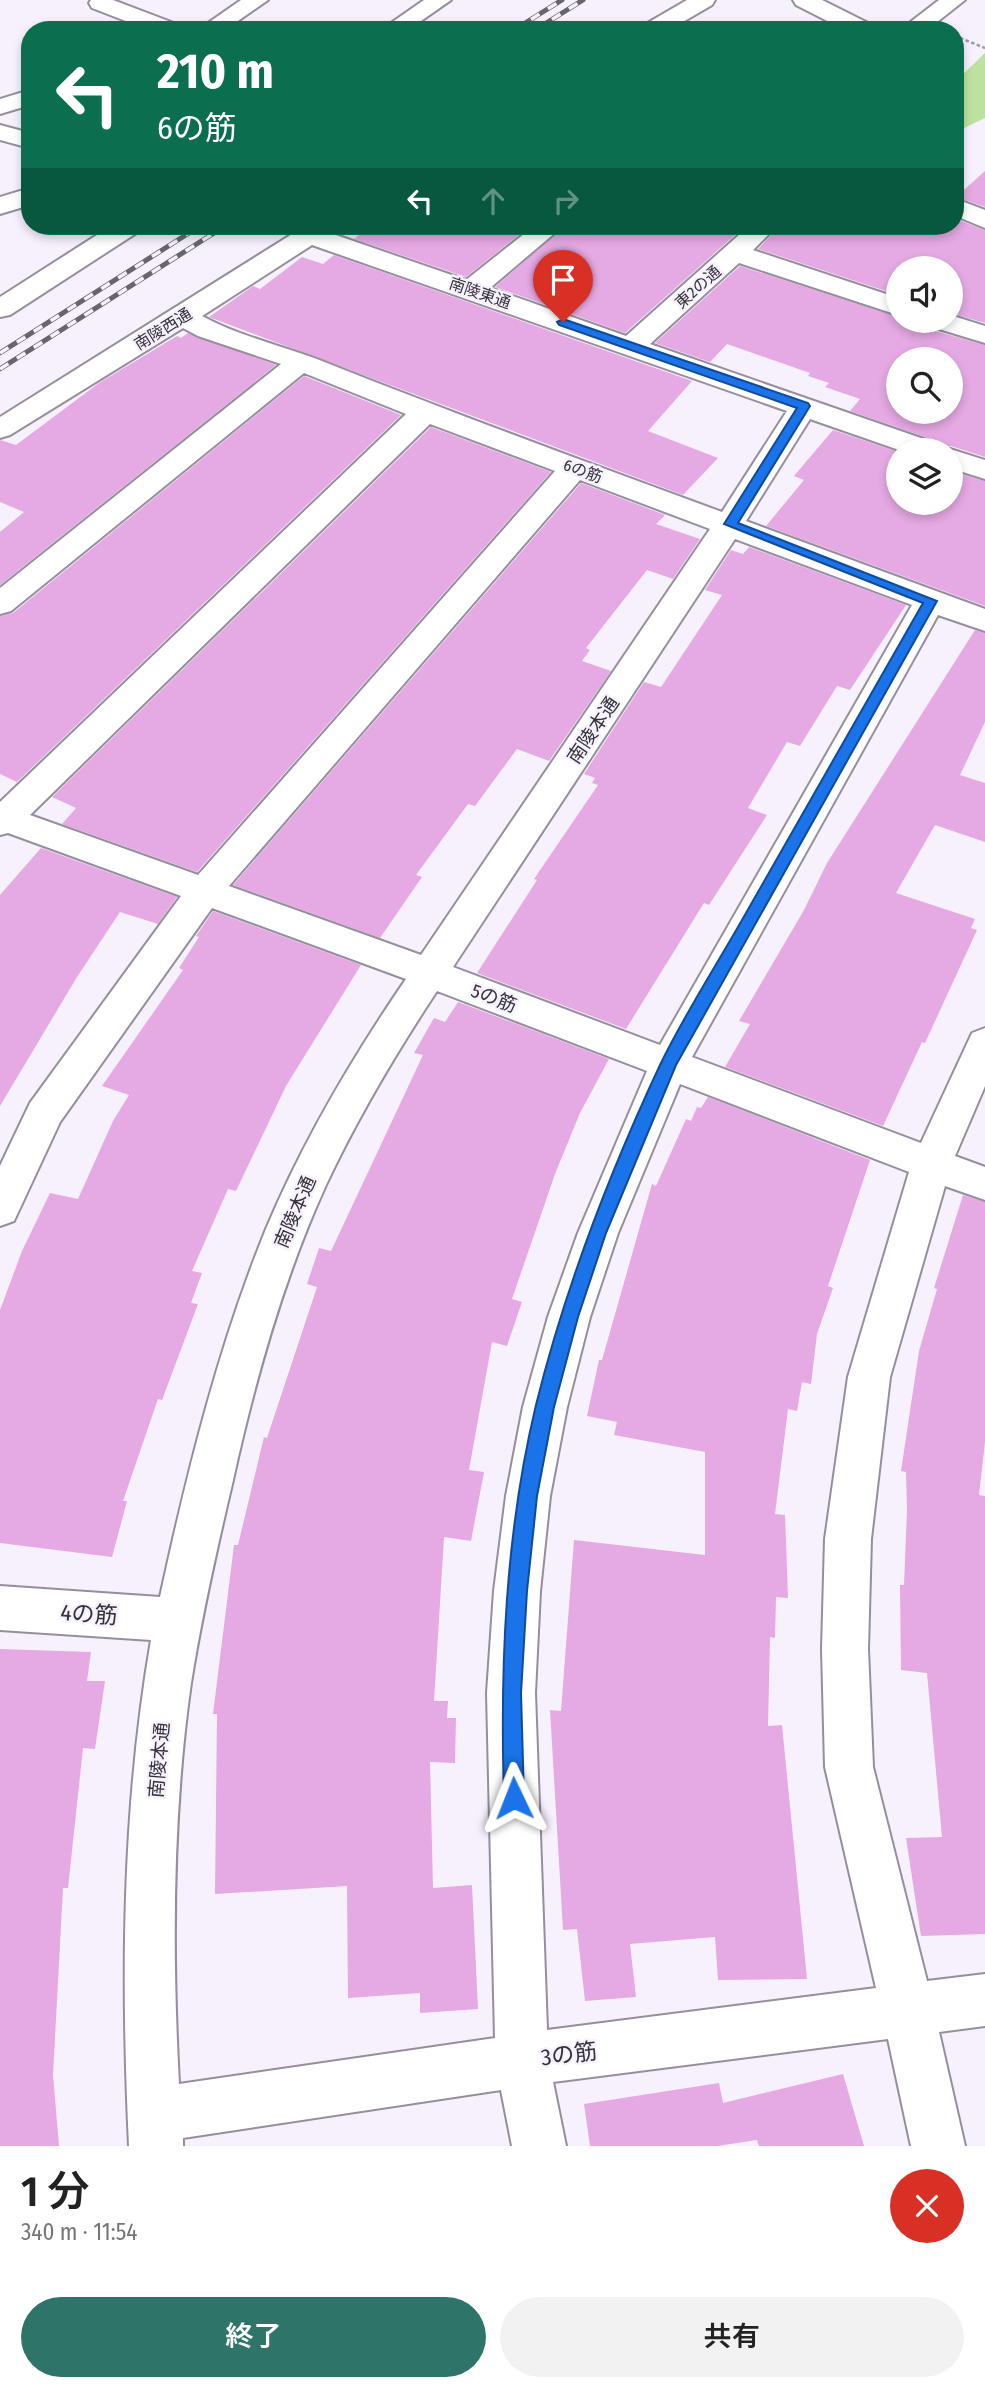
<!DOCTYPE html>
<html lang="ja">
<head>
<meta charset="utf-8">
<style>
  body { margin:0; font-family:"Fira Sans Condensed","Noto Sans JP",sans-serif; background:#f2f2f2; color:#222; height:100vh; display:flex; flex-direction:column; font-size:26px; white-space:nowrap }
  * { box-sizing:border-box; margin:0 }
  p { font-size:23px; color:#767676 }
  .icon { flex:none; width:38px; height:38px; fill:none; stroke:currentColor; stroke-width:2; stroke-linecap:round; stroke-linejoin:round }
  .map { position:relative; height:2146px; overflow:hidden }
  .sheet { display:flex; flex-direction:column; background:#fff; flex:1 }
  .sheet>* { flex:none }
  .guide { position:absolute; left:21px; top:21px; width:943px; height:214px; border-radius:28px; box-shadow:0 4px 10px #0003; background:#0b6e4f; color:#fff; overflow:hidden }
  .controls { position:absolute; left:886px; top:256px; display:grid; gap:14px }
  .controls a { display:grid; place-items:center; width:77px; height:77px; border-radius:50%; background:#fff; box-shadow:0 4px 10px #0003; font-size:35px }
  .pin { position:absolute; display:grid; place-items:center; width:60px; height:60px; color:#fff; margin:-72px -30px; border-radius:50% 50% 50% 0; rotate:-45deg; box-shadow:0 0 7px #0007 }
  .pin .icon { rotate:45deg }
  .me { position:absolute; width:77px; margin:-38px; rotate:358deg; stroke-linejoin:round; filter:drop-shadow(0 0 5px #0008) }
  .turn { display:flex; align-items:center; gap:24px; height:147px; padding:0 21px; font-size:32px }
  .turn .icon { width:91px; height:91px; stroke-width:2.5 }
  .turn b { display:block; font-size:49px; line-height:60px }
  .lanes { display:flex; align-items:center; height:66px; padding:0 21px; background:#0003; justify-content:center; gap:35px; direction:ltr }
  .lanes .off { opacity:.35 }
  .round { display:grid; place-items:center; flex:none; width:74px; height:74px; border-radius:37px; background:#f2f2f2 }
  .overview { display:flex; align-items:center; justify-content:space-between; height:119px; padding:0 21px }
  h1 { font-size:42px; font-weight:600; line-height:52px }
  .button { display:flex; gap:14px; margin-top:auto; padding:14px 21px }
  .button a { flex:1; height:80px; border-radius:42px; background:#2f7468; color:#fff; font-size:28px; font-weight:600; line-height:80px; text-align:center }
  .button a+a { background:#f2f2f2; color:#222 }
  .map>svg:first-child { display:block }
  .green { fill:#bde19e }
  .building { fill:#e5a9e3; fill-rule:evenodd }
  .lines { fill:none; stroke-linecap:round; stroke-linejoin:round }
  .street-casing { stroke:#968e9d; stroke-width:4 }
  .path { stroke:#9e99a3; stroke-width:2.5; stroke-dasharray:3.5 2.5; stroke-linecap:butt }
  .street { fill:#fff; fill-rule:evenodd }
  .rail-casing { stroke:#69656d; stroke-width:5 }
  .rail { stroke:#f7f1fe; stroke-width:3.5; stroke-dasharray:10; stroke-linecap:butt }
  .route { fill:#1a73e8; stroke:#114b97; stroke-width:2 }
  .labels { text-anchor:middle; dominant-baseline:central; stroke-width:5; stroke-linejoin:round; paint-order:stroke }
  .far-street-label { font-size:16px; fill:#343137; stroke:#f7f1fe }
  .street-label { font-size:19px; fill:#343137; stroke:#f7f1fe }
  .near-street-label { font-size:23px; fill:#343137; stroke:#f7f1fe }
</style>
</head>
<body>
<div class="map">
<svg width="985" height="2146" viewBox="0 0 985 2146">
  <rect width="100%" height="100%" fill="#f7f1fe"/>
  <!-- green -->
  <polygon class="green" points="985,53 985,118 956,132 956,81"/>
  <!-- building -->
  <g class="building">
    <polygon points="985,171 985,207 956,197"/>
    <polygon points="956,219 985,230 985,323 950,313 950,268 898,268 898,295 758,249 780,226 850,226 874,234 882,226 956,226"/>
    <polygon points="370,226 530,226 466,277 354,239"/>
    <polygon points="565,226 745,226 625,333 495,287"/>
    <polygon points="334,255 692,381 648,431 718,458 683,495 209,317 253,286 260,289 302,257 323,264"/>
    <path d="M740,266L898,317V320H923L928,329L985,345V457L951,446L945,448L939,442L850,411L860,399L825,387L829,383L808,376L810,373L727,344L710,362L655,343ZM898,359H950V411H898Z"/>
    <polygon points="188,333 276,365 0,585 0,532 24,512 0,502 0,440 16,445 99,383 177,336 181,338"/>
    <polygon points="304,376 401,415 17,782 0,774 0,616 13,613"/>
    <polygon points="431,427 551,472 197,872 62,824 76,808 52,797"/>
    <polygon points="833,430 898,452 898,502 950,502 950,471 985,481 985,606 766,526 804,480 794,476"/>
    <polygon points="581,483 665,515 656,524 700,539 673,579 647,570 586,648 590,650 582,661 611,671 549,761 517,749 475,806 468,804 416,875 422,877 380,938 233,885"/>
    <polygon points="749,547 906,605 850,690 837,686 800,746 787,742 748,808 767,815 709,905 704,903 626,1029 477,973 537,880 534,879 598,785 592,783 595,778 584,774 644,682 661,687 722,595 705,590 731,550 743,554"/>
    <polygon points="975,630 985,633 985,722 960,775 985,783 985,842 935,825 896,893 975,919 971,928 977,930 925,1043 922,1042 883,1126 725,1067 750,1024 739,1021 804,910 827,863"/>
    <polygon points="41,848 177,897 158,924 120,912 77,977 0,1106 0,895"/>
    <polygon points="213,911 361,965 286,1086 236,1191 228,1189 192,1271 202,1273 191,1303 198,1304 162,1400 158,1399 123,1501 127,1501 112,1557 0,1543 0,1310 22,1251 50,1193 78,1199 113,1121 129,1095 102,1086 183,970 179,968 199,937 196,936"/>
    <polygon points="458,1002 609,1059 580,1113 555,1174 512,1299 522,1302 507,1346 492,1342 469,1470 484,1472 471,1541 444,1537 434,1701 448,1701 447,1718 456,1718 455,1763 430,1762 433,1888 472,1885 478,2009 420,2013 420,1993 348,1998 347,1886 215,1894 217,1714 213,1714 234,1545 238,1545 264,1437 267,1438 317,1287 307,1284 319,1248 331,1251 423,1055 414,1053 434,1018 445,1022"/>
    <polygon points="708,1097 870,1160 828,1286 833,1288 817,1334 811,1384 802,1382 797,1411 788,1409 775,1514 785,1515 788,1598 776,1597 775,1638 770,1637 768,1726 782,1725 807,1979 718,1980 715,1937 630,1944 636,1997 585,2001 577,1929 563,1930 550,1710 561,1711 574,1540 705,1555 705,1452 614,1435 617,1422 587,1416 599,1360 602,1360 652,1184 656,1186 686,1119 691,1121 697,1107 701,1108"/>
    <polygon points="963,1195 985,1202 985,1442 979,1495 985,1496 985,1934 921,1936 906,1838 942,1837 927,1673 901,1670 900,1585 904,1585 907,1510 906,1472 901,1471 919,1351 937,1289 934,1288"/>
    <polygon points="0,1649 91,1652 87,1681 105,1681 95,1749 83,1748 68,1888 63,1888 53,2075 59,2146 0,2146"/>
    <polygon points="843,2074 864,2146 759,2146 757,2140 717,2146 590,2146 584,2104 719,2083 723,2103"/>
  </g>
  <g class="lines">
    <!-- street casing -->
    <g class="street-casing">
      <g id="street">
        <polygon points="91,0 113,0 179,25 182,30 149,30 92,8 89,3"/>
        <polygon points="241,0 268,0 225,30 198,30"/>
        <polygon points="424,0 451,0 408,30 381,30"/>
        <polygon points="687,0 715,0 712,5 669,30 641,30 644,25"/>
        <polygon points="793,0 822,0 872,25 875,30 845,30 796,5"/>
        <polygon points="939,0 965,0 927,30 900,30"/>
        <polygon points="30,90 30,105 0,114 0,99"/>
        <polygon points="0,125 30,133 30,148 0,140"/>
        <polygon points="30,188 30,205 0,214 0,197"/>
        <polygon points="956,199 985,210 985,228 956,216"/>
        <polygon points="111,226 142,226 138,232 10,315 0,317 0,297"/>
        <path d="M305,226H336L330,233L466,280L534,226H563L490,288L626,336L749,226H777L753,250L898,298V315L739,263L650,344L938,444L943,450H899L810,419L746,521L985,609V631L938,615L692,1057L921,1143L972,1033L985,1028V1086L955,1156L985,1167V1200L945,1186L890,1377L871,1539L868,1649L873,1767L927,1981L985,1974V2026L939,2032L965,2146H911L888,2039L553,2082L566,2146H512L501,2090L183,2138V2146H129C121,1977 122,1808 151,1640L0,1630V1586L160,1597C187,1473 218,1347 266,1229C303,1141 352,1058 406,979L212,908L60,1122L14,1221L0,1226V1166L30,1103L181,896L8,833L0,835V802L406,414L304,373L11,611L0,614V588L281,364L198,336L183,328L10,435L0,438V417ZM312,245L787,411L722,512C591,464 461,416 332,365C290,347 242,338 202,316ZM430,424L555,471L198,875L30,815ZM580,480L710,529L421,955L229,886ZM735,539L912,605L660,1045L453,967ZM437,991L647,1071L578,1233L548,1317L523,1407L506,1496L494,1591L487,1693L495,2038L179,2084C172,1951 172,1815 191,1683C202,1614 217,1548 233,1480C255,1380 283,1279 326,1185C358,1117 396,1053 437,991ZM680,1084L909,1172L848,1377L825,1539L822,1649L825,1767L876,1988L547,2030L535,1693L540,1591L550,1496L567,1407L590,1317L618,1233Z"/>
        <polygon points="950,315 985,326 985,343 929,326 925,320 950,320"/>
        <polygon points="950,449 985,460 985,479 950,468 950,450 947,450"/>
      </g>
    </g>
    <!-- path -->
    <polyline class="path" points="960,38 985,48"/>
    <!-- street -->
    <use href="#street" class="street"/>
    <!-- rail casing -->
    <g class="rail-casing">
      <g id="rail">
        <polyline points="514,30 562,0"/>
        <polyline points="535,30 583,0"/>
        <polyline points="0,353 200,226"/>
        <polyline points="0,369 225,226"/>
      </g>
    </g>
    <!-- rail -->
    <use href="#rail" class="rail"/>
  </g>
  <!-- route -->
  <path class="route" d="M563,319L808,403L810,406L738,523L937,601L676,1065L606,1233L578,1317L554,1407L537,1496L527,1591L521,1693L524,1798L521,1805L514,1808L507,1805L504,1798C500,1667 505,1534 536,1405C565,1288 609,1174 660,1065C685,1013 718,963 746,913C805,809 864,706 923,603L724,524L797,408L559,325L557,322Z"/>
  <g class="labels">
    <!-- far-street labels -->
    <g class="far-street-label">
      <text transform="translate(698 287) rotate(-42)">東2の通</text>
      <text transform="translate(480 293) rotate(19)">南陵東通</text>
      <text transform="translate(163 329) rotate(-32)">南陵西通</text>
      <text transform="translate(583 471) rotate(20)">6の筋</text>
    </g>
    <!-- street labels -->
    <g class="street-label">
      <text transform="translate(593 730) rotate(-56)">南陵本通</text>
      <text transform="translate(494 998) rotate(21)">5の筋</text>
      <text transform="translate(295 1212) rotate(-67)">南陵本通</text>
      <text transform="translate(159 1760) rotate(-85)">南陵本通</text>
    </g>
    <!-- near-street labels -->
    <g class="near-street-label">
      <text transform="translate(89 1614) rotate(4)">4の筋</text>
      <text transform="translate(569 2054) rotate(-7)">3の筋</text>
    </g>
  </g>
</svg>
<div class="controls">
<a><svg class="icon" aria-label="sound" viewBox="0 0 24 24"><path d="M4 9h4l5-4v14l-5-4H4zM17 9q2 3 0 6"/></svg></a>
<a><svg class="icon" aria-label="search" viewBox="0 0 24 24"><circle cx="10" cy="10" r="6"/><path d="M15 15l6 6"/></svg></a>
<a><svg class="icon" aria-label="layers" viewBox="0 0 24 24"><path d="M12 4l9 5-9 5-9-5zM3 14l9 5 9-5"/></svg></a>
</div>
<div class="pin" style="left:563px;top:322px;background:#d93025"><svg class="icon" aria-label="arrive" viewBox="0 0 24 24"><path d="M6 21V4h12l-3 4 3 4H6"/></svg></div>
<svg class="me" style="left:514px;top:1798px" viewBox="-20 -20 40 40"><path d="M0-17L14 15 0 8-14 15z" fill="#1a73e8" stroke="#fff" stroke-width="4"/></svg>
<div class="guide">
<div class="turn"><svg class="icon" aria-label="left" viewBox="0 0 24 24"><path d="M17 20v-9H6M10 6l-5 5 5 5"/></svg><div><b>210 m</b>6の筋</div></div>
<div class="lanes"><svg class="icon" aria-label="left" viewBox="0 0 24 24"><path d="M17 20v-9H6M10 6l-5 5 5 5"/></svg><svg class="icon off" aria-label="ahead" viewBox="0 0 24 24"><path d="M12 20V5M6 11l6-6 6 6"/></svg><svg class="icon off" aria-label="right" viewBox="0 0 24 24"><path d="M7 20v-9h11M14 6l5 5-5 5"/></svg></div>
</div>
</div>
<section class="sheet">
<div class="overview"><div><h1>1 分</h1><p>340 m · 11:54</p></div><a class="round" style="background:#d93025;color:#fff"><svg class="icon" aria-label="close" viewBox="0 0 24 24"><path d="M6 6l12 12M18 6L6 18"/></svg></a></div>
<div class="button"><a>終了</a><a>共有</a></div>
</section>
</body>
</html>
